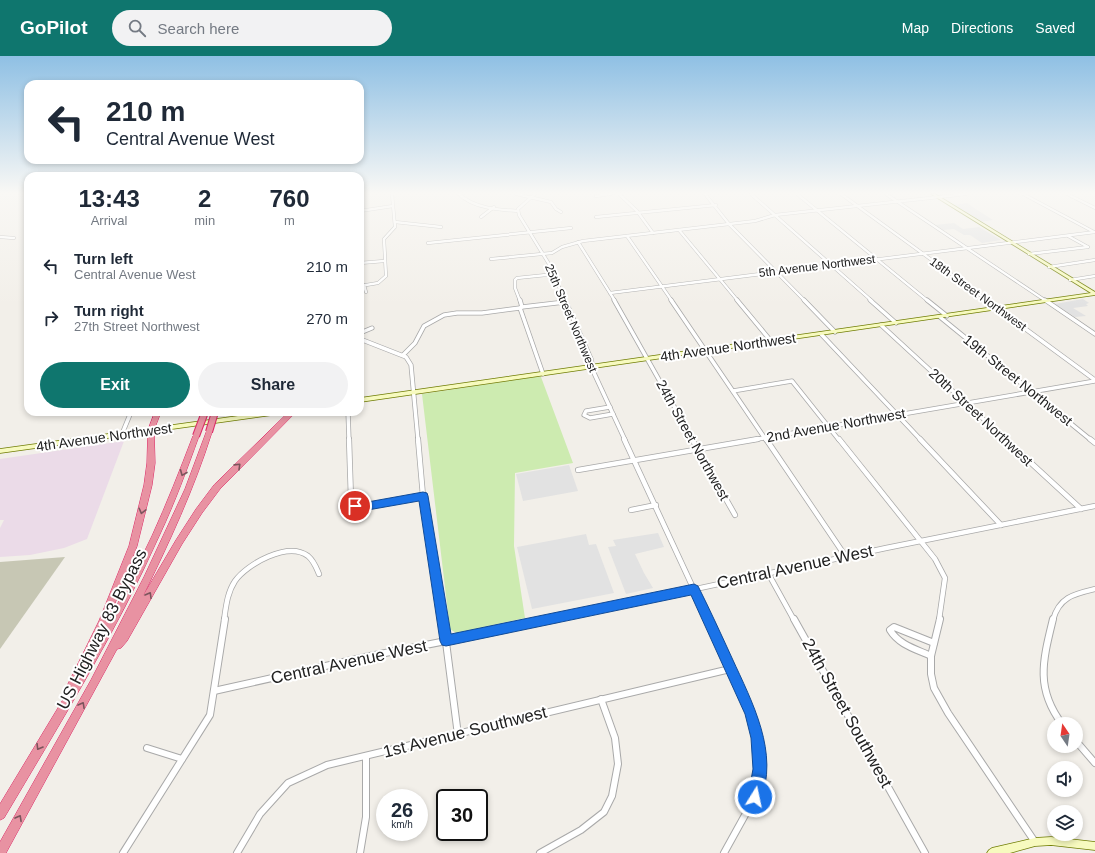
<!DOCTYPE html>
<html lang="en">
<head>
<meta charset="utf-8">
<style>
  body { margin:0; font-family:Arial,sans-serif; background:#f2f2f3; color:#1f2937; height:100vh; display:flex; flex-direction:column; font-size:15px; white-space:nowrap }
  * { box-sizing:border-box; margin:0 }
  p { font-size:13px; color:#747a83 }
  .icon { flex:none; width:22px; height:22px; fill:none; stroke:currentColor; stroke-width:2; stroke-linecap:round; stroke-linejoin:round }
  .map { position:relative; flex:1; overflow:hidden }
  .panel { position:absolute; left:24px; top:116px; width:340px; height:244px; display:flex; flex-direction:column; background:#fff; border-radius:12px; box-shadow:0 2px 6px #0003 }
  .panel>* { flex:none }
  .guide { position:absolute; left:24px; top:24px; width:340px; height:84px; border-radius:12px; box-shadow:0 2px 6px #0003; background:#fff; color:#1f2937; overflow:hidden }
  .needle { width:26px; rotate:347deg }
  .tools { position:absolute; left:1047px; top:661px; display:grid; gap:8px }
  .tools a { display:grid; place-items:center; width:36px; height:36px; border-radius:50%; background:#fff; box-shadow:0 2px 6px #0003; font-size:20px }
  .speed { position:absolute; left:376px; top:733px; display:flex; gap:8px; font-size:20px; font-weight:700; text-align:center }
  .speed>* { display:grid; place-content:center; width:52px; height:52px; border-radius:50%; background:#fff; box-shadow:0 2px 6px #0003; line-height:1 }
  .speed small { font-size:10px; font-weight:400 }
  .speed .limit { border:2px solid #111; border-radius:6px; background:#fff; color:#111 }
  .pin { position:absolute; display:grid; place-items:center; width:34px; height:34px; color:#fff; margin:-17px; border:2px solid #fff; border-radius:50%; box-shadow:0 1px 4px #0007 }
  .me { position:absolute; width:44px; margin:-22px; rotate:10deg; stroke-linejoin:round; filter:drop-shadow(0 0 3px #0008) }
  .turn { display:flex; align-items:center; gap:14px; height:84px; padding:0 16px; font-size:18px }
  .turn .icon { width:52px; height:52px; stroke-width:2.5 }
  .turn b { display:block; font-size:28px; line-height:34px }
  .eta { display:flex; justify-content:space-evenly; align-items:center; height:68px; text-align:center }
  .eta b { font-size:24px; font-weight:700; line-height:28px }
  .primary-button { display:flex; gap:8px; margin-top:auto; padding:8px 16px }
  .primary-button a { flex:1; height:46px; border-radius:24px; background:#0f766e; color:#fff; font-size:16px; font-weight:700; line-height:46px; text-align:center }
  .primary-button a+a { background:#f2f2f3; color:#1f2937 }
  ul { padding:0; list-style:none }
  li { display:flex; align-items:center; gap:12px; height:52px; padding:0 16px }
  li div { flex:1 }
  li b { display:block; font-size:15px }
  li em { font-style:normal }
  header { display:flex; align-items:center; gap:24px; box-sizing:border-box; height:56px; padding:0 20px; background:#0f766e; color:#fff }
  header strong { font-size:19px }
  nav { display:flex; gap:22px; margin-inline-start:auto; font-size:14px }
  .search { width:280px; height:36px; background:#f2f2f3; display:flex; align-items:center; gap:10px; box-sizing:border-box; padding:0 14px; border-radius:22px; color:#747a83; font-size:15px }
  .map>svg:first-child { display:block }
  .industrial { fill:#ebdbe8 }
  .construction { fill:#c7c7b4 }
  .grass { fill:#cdebb0 }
  .parking { fill:#e2e2e2 }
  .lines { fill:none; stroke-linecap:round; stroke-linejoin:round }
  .street-far3-casing { stroke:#a9a9a9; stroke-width:3.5 }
  .street-far2-casing { stroke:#a9a9a9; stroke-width:5 }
  .street-far1-casing { stroke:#a9a9a9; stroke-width:6 }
  .street-casing { stroke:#a9a9a9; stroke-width:8 }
  .secondary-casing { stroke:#707d05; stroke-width:1.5 }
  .highway-casing { stroke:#dc2a67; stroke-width:1 }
  .street-far3 { stroke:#fff; stroke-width:2.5 }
  .street-far2 { stroke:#fff; stroke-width:3.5 }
  .street-far1 { stroke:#fff; stroke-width:4.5 }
  .street { stroke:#fff; stroke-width:6 }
  .secondary { fill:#f7fabf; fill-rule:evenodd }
  .highway { fill:#e892a2; fill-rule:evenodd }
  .highway-bridge-casing { stroke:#dc2a67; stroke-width:8; stroke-linecap:butt }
  .highway-bridge { stroke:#e892a2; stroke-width:6 }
  .oneway { stroke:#7b545c }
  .route { fill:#1a73e8; stroke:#114b97 }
  .labels { text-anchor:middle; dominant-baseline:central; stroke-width:4; stroke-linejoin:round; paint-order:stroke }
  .far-street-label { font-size:12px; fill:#222; stroke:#fff }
  .street-label { font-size:14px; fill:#222; stroke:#fff }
  .near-street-label { font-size:17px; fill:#222; stroke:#fff }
</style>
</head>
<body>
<header>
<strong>GoPilot</strong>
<div class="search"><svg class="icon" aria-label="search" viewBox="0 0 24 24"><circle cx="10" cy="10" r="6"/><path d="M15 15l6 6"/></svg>Search here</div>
<nav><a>Map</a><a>Directions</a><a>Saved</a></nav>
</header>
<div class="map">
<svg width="1095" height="797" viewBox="0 0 1095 797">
  <rect width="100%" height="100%" fill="#f2efe9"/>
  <!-- industrial -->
  <polygon class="industrial" points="124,385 87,483 64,492 30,499 0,501 0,472 4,464 0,464 0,403"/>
  <!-- construction -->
  <polygon class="construction" points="65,501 0,593 0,506"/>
  <!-- grass -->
  <polygon class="grass" points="534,321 541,321 573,407 515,417 514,490 525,562 456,577 450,573 422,338"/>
  <!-- parking -->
  <g class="parking">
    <polygon points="967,147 974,152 993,164 980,166 954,149"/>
    <polygon points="954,167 963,173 979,171 1001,184 982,187 970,179 964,179 954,173 943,174 935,169"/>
    <polygon points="1083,243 1089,247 1086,248 1088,250 1073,252 1086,260 1075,261 1055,248"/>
    <polygon points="569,409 578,435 523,445 516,418"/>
    <polygon points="658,477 664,491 635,498 644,517 653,532 626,538 608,491 616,490 613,484"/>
    <polygon points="586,478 589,489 596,488 614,537 532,553 517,491"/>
  </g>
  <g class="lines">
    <!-- street-far3 casing -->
    <g class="street-far3-casing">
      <g id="street-far3">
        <path d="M459,138C473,152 499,154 518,155"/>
        <polyline points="516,138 551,146 556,153 561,156"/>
        <polyline points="535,138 518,153 519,159 549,208 565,245"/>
        <polyline points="619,138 637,155 653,177"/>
        <polyline points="705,138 729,168 805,245"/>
        <polyline points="751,138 872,245"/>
        <polyline points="797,138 928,245"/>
        <polyline points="841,138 988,245"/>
        <polyline points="886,138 1046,245"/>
        <polyline points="1023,138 1094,176"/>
        <polyline points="1067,138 1095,152"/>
        <polyline points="596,140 611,138"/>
        <polyline points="360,155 393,150"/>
        <polyline points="481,161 494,151"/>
        <polyline points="596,161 716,149"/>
        <polyline points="395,166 441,171"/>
        <polyline points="679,174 738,245"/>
        <polyline points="627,180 672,245"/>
        <polyline points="1068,180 1088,191"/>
        <polyline points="0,181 14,182"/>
        <polyline points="578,186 615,245"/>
        <polyline points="428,187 571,172"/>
        <polyline points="1029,198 1088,191"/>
        <polyline points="491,203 552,197 562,191 583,185 755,165 775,159 966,138"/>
        <polyline points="360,207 384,205"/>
        <polyline points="1049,211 1095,204"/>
        <polyline points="1070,224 1095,220"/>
        <polyline points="364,229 366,236"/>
        <polyline points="360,230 378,227 386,220 384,183 395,171 392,138"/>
        <polyline points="610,237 1095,176"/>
        <polyline points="520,245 515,232 515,224 517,222 546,219 555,220"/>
      </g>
    </g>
    <!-- street-far2 casing -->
    <g class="street-far2-casing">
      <g id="street-far2">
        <polyline points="520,244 522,251 520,252 543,318"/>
        <polyline points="565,244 591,303 594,317 625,384"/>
        <polyline points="614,244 693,384"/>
        <polyline points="671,244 766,384"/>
        <polyline points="737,244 771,285"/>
        <polyline points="804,244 835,276"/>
        <polyline points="870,244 896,267"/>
        <polyline points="927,244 947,260"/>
        <polyline points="986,244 1095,324"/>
        <polyline points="1045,244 1095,278"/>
        <polyline points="522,251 565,246"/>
        <polyline points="940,261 1091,384"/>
        <polyline points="881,269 1006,384"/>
        <polyline points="360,277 372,272"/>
        <polyline points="821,278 921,384"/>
        <polyline points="360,283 406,301 411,309 418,384"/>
        <polyline points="403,299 415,287 424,270 444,259 457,257 482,257 520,252"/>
        <polyline points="733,335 792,325 839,384"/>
        <polyline points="610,351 586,355 584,359 590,362 613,358"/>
        <polyline points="348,356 349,384"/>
        <polyline points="122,378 131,356"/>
        <polyline points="752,384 1095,325"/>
      </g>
    </g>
    <!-- street-far1 casing -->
    <g class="street-far1-casing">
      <g id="street-far1">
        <polyline points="349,383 351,443 355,449 362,451 423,440"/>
        <polyline points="418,383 423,440 443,564"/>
        <polyline points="624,383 708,564"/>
        <polyline points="692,383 735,459"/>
        <polyline points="766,383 846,501"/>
        <polyline points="839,383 935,503 945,522 939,564"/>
        <polyline points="920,383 1001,469"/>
        <polyline points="1005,383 1081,453"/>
        <polyline points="1090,383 1095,387"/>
        <polyline points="578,414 758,383"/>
        <polyline points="631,454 656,449"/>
        <polyline points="768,517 794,564"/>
        <path d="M224,564C226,551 227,537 235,525C247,508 288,485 308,500C314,505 316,511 319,518"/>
        <polyline points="552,564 886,492 1095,450"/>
        <path d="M1053,564C1059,541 1074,538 1095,533"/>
      </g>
    </g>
    <!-- street casing -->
    <g class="street-casing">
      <g id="street">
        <polyline points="443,563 458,679"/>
        <polyline points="708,563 751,657 757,683 760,713 755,741 724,797"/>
        <polyline points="794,563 925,797"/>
        <polyline points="940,563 931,600 931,618 934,632 948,657 1035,786"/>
        <path d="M1053,563C1043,604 1035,632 1062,668"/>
        <path d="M931,600C916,593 899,589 890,574L894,571L934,587"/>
        <polyline points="214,635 370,600 557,563"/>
        <polyline points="1076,685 1095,707"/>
        <polyline points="147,692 182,703"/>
        <polyline points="123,797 210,659 225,563"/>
        <polyline points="237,797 260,758 288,727 327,709 730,613"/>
        <polyline points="360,797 366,761 366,701"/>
        <polyline points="540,797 581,774 604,756 612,740 618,708 615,682 601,643"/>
      </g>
    </g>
    <!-- secondary casing -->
    <g class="secondary-casing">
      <g id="secondary">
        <polygon points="931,138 935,138 1095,236 1095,239 360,346 360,342 1091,237"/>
        <polygon points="267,356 282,356 279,358 0,397 0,393"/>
        <polygon points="1051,781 1095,786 1095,794 1051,789 1035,790 1010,797 987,797 989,794 992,792 1035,782"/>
      </g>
    </g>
    <!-- highway casing -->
    <g class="highway-casing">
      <g id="highway">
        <path d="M155,356H161L154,374L155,407L152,429L137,490L107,568C122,539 138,510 152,480C167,447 180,414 193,380L196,378H198L199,380C187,413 175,446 160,478C116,577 59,669 4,762L0,764V748L67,637L65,633L67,630L99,565L129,490L144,429L147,407L148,374Z"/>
        <path d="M289,356H296L220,433L202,457L182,488L127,585L121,592L117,593L6,797H0V786L91,624L144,521L185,433L207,374H209L212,376C194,433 169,487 143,540L176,484L196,453L214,429Z"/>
      </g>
    </g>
    <!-- street-far3 -->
    <use href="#street-far3" class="street-far3"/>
    <!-- street-far2 -->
    <use href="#street-far2" class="street-far2"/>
    <!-- street-far1 -->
    <use href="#street-far1" class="street-far1"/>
    <!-- street -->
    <use href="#street" class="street"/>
    <!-- secondary -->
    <use href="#secondary" class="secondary"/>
    <!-- highway -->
    <use href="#highway" class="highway"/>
    <!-- highway-bridge casing -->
    <g class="highway-bridge-casing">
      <g id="highway-bridge">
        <polyline points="209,376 215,356"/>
        <polyline points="196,380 205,356"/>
      </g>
    </g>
    <!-- highway-bridge -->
    <use href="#highway-bridge" class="highway-bridge"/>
  </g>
  <!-- one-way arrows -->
  <defs><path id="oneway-chevron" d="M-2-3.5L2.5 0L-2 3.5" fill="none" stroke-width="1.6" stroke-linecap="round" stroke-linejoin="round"/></defs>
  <g class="oneway">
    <use href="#oneway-chevron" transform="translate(238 410) rotate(-44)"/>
    <use href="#oneway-chevron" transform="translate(183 417) rotate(112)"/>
    <use href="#oneway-chevron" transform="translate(142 455) rotate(104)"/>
    <use href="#oneway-chevron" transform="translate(149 539) rotate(-60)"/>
    <use href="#oneway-chevron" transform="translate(82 649) rotate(-61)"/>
    <use href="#oneway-chevron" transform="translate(39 691) rotate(121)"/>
    <use href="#oneway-chevron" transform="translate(19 762) rotate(-61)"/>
  </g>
  <!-- sky -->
  <linearGradient id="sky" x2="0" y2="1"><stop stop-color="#8fc0e4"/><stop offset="0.55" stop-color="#f9f8f5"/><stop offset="1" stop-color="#f9f8f5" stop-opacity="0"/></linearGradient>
  <rect width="1095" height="249" fill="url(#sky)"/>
  <!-- route -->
  <path class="route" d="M423,436L427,437L428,440L451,578L694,528L698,530C710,554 721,578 732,602C752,646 780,697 760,746L755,748L750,746L748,741L753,713L751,682L745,658L691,539L446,590L442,589L440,585L419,445L362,455L351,453L350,450L351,447H362Z"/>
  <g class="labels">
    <!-- far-street labels -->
    <g class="far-street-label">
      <text transform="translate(817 210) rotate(-7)">5th Avenue Northwest</text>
      <text transform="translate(978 238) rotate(36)">18th Street Northwest</text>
      <text transform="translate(571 262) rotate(67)">25th Street Northwest</text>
    </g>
    <!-- street labels -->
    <g class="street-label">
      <text transform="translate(728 291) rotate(-8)">4th Avenue Northwest</text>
      <text transform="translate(1018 324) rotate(39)">19th Street Northwest</text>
      <text transform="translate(981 361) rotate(43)">20th Street Northwest</text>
      <text transform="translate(836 369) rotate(-10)">2nd Avenue Northwest</text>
      <text transform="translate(104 381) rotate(-8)">4th Avenue Northwest</text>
      <text transform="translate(693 384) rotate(61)">24th Street Northwest</text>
    </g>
    <!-- near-street labels -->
    <g class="near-street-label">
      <text transform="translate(795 511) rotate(-12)">Central Avenue West</text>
      <text transform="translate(102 573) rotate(-63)">US Highway 83 Bypass</text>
      <text transform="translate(349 606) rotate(-12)">Central Avenue West</text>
      <text transform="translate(847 657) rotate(61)">24th Street Southwest</text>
      <text transform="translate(465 676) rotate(-14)">1st Avenue Southwest</text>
    </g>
  </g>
</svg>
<div class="tools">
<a><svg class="needle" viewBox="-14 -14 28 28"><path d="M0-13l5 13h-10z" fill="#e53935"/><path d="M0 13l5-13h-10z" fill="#747a83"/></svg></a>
<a><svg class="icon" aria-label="sound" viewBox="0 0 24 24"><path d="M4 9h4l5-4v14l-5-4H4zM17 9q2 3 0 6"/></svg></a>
<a><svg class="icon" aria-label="layers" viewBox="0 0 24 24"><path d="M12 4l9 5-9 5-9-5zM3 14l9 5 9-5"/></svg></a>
</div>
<div class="speed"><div>26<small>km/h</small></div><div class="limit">30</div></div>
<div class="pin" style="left:355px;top:450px;background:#d93025"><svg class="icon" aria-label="arrive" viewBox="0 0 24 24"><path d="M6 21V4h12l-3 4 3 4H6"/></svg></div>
<svg class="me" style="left:755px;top:741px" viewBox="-20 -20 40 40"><circle r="17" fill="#1a73e8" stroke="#fff" stroke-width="3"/><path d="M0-11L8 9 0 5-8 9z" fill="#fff"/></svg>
<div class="guide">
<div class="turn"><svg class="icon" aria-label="left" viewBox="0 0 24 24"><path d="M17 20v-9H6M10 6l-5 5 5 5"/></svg><div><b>210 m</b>Central Avenue West</div></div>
</div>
<section class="panel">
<div class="eta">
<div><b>13:43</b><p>Arrival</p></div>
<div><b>2</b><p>min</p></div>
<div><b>760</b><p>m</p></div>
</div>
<ul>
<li><svg class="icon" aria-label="left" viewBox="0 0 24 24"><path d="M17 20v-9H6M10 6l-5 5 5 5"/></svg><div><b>Turn left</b><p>Central Avenue West</p></div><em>210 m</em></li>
<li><svg class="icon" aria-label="right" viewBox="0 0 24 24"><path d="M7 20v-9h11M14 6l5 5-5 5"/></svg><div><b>Turn right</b><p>27th Street Northwest</p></div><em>270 m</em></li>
</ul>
<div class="primary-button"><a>Exit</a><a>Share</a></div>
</section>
</div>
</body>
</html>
